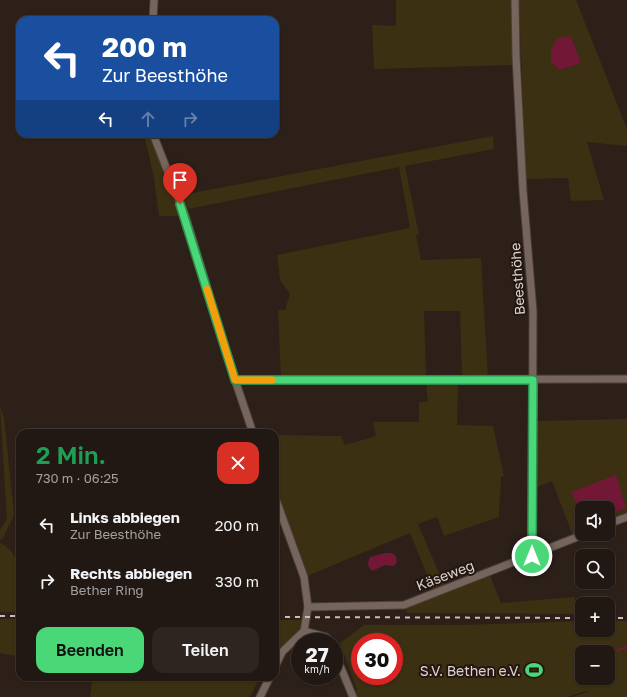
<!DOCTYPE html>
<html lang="de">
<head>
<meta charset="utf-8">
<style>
  body { margin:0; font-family:"Golos Text",sans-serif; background:#2e2521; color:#f1f3f6; height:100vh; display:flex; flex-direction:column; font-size:15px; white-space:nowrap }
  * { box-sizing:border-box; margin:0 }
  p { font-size:13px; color:#a2a0a0 }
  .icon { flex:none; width:22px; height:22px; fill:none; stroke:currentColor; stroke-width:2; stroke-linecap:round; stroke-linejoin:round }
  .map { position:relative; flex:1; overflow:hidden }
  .side { position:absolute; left:16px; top:429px; width:263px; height:252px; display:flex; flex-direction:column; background:#221813; border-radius:12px; box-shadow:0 1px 3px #0004,0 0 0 1px #3f3733 }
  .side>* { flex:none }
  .banner { position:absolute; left:16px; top:16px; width:263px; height:122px; border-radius:12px; box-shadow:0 1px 3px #0004,0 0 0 1px #3f3733; background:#1a4fa0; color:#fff; overflow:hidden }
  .controls { position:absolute; left:575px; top:501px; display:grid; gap:8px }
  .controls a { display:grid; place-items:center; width:40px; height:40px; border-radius:8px; background:#221813; box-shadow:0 1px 3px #0004,0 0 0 1px #3f3733; font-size:20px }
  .speed { position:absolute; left:291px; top:633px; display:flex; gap:8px; font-size:20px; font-weight:700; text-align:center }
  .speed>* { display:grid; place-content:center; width:52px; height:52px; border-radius:50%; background:#221813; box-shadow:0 1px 3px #0004,0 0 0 1px #3f3733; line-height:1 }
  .speed small { font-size:10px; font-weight:400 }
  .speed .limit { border:6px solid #d22; background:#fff; color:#111 }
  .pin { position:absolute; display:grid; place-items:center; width:34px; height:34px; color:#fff; margin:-41px -17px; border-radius:50% 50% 50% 0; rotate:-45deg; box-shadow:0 0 4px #0007 }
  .pin .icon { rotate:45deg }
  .me { position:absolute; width:44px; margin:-22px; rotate:0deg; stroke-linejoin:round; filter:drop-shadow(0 0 3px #0008) }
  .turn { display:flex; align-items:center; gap:14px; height:84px; padding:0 20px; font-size:18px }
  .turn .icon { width:52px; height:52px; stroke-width:2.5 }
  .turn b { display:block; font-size:28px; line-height:34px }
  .lanes { display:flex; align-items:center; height:38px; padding:0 20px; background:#0003; justify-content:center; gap:20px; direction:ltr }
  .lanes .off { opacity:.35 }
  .round { display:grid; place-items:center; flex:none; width:42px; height:42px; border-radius:12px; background:#2e2521 }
  .head { display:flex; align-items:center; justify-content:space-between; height:68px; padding:0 20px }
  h1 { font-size:24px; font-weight:600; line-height:30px; color:#1e9e55 }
  .button { display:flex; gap:8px; margin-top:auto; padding:8px 20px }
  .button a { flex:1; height:46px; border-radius:12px; background:#4ad778; color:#111; font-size:16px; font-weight:600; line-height:46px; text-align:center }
  .button a+a { background:#2e2521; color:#f1f3f6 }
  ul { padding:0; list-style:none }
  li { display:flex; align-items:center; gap:12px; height:56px; padding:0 20px }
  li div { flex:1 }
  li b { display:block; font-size:15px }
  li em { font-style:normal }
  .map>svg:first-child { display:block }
  .green { fill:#3b3011; fill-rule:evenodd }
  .water { fill:#721836 }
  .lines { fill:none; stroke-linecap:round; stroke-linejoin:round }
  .stream { stroke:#721836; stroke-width:2 }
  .minor-casing { stroke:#493e39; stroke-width:9 }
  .minor { stroke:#76655d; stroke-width:7 }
  .rail { stroke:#c7beb8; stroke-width:2; stroke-dasharray:5 5; stroke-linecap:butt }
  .route-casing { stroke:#308c4e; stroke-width:10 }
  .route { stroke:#4ad778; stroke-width:7 }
  .slow { stroke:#f59e0b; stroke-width:7 }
  .labels { text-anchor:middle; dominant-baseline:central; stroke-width:4; stroke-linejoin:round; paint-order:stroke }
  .street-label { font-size:14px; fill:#dcd3ce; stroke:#241610 }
  .poi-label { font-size:14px; fill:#dcd3ce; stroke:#241610; text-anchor:end }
</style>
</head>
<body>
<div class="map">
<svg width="627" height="697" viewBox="0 0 627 697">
  <rect width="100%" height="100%" fill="#2d2019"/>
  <!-- green -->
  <g class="green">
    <polygon points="396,0 513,0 513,65 374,69 372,25 396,26"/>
    <path d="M519,0H576L627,129V146L587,142L604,200L571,201L568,178L526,179ZM571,36L581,63L560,70Z"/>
    <polygon points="144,134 150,134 181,216 159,216 154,178"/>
    <polygon points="493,136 494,149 405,166 419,235 416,235 421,260 481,258 488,378 462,378 460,311 424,311 426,378 281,377 278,310 285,310 290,294 280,280 277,255 410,228 399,167 188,209 182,195"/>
    <polygon points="426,382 458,382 457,425 493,426 504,476 501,477 499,517 444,536 437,517 418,524 445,587 434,592 410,533 305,577 275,489 275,435 341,436 345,445 376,436 373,422 419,422 419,402 428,402"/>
    <polygon points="0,407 4,417 14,515 2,540 0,539 0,530 7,519"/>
    <polygon points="627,419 627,514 608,522 608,508 582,508 582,532 573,536 552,481 535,488 536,421"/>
    <path d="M0,543C26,555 20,589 20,612H0Z"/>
    <polygon points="490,575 501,603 574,597 581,614 407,613 406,608"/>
    <polygon points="0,619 20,619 20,666 16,665 17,656 0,653"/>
    <polygon points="275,620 304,620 301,631 275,651"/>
    <path d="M582,621V630H608V621H627V697H572L587,692L589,690L567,697H357L355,692L357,690L340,643L364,625H462ZM360,642H394V676H360ZM582,652H608V678H582Z"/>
    <polygon points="71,677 260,677 250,697 90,697 92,682"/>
  </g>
  <!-- water -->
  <g class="water">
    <polygon points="571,36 581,63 560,70 551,62 551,50 558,38"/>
    <polygon points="616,475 626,508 608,515 608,508 582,508 582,517 571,492"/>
    <path d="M385,553H392L396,556L397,562L394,566L385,565L372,571C368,567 367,563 370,557Z"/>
  </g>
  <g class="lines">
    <!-- stream -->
    <polyline class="stream" points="608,654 626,647 627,650"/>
    <!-- minor casing -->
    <g class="minor-casing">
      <g id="minor">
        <polyline points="515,0 516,56 523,191 533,311 532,556"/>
        <polyline points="153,20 154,0"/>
        <polyline points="153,134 186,218 235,380 253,433"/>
        <polyline points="235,380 627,379"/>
        <polyline points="275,497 304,577 308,607 304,631 282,652 275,667"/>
        <polyline points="608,524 627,517"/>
        <polyline points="308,607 404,605 585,534"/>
        <polyline points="304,631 326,637 330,642"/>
        <polyline points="334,651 353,697"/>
        <polyline points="260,697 270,677"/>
      </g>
    </g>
    <!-- minor -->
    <use href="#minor" class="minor"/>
    <!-- rail -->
    <g class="rail">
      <polyline points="0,616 20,616"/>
      <polyline points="275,617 582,618"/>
      <polyline points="608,618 627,618"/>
    </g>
  </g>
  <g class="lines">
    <!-- route casing -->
    <g class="route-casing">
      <polyline id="route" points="180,204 235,380 533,380 532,556"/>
    </g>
    <!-- route -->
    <use href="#route" class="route"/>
    <!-- slow -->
    <polyline class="slow" points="207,289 235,380 272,380"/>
  </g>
  <!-- icons -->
  <defs>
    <g id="stadium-bare" transform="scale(1.38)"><path d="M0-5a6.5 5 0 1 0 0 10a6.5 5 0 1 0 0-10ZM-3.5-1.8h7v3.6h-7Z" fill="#4ad778" stroke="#241610" stroke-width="2.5" paint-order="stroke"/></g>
  </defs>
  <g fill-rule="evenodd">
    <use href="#stadium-bare" x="534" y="670"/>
  </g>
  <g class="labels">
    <!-- street labels -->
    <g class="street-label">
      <text transform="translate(517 279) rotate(-94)">Beesthöhe</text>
      <text transform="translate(445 575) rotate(-21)">Käseweg</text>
    </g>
    <!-- poi labels -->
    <g class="poi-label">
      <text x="521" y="670">S.V. Bethen e.V.</text>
    </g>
  </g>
</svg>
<div class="controls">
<a><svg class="icon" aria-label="sound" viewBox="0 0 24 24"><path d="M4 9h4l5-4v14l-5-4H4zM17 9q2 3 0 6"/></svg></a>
<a><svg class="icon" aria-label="search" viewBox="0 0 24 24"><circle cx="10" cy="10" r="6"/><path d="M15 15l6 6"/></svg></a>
<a>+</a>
<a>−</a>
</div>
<div class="speed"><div>27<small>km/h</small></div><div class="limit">30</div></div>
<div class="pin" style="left:180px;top:204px;background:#d93025"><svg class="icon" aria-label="arrive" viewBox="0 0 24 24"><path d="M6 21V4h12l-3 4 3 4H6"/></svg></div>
<svg class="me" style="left:532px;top:556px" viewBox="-20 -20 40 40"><circle r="17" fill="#4ad778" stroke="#fff" stroke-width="3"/><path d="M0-11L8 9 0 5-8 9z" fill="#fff"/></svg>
<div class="banner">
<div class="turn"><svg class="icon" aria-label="left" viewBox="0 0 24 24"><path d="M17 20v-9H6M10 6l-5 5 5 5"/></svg><div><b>200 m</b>Zur Beesthöhe</div></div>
<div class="lanes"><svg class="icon" aria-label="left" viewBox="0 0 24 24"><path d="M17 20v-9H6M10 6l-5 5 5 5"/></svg><svg class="icon off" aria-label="ahead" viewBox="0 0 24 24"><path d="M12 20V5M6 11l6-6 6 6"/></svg><svg class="icon off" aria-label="right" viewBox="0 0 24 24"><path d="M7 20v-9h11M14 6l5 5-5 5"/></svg></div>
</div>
<section class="side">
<div class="head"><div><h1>2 Min.</h1><p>730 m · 06:25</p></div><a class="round" style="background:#d93025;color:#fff"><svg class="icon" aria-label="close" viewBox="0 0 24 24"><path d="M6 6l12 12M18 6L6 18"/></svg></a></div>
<ul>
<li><svg class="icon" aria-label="left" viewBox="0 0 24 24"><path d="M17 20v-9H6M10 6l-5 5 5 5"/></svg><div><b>Links abbiegen</b><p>Zur Beesthöhe</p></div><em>200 m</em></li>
<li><svg class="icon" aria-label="right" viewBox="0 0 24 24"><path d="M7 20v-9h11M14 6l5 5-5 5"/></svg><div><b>Rechts abbiegen</b><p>Bether Ring</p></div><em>330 m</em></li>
</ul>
<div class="button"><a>Beenden</a><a>Teilen</a></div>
</section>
</div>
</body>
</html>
